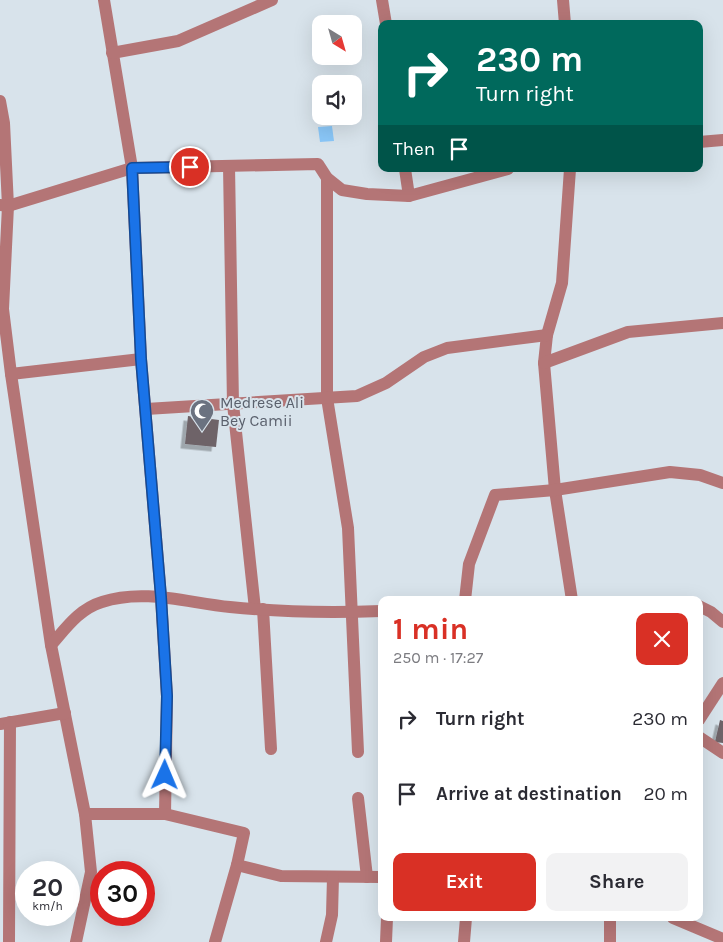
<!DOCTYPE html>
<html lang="en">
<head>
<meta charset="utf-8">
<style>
  body { margin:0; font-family:Karla,sans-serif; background:#f2f2f3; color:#2b2b33; height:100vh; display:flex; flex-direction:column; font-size:19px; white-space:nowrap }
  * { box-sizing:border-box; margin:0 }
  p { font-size:16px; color:#7c7c81 }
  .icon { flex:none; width:28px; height:28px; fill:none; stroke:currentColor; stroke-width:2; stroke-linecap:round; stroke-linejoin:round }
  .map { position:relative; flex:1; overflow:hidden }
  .details { position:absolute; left:378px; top:596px; width:325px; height:325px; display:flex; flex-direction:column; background:#fff; border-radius:10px; box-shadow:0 5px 20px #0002 }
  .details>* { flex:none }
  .guide { position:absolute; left:378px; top:20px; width:325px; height:152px; border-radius:10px; box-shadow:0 5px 20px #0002; background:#00695c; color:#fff; overflow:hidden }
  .needle { width:32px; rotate:143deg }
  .fabs { position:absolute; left:312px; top:15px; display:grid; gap:10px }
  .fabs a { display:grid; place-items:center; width:50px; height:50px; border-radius:10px; background:#fff; box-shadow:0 5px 20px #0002; font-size:25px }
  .speed { position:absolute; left:15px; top:861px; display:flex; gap:10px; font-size:25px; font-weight:700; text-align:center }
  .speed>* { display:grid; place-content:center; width:65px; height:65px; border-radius:50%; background:#fff; box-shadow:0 5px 20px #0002; line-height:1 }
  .speed small { font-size:12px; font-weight:400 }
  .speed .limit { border:8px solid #d22; background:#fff; color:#111 }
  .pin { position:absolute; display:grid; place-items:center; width:42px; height:42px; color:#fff; margin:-21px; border:2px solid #fff; border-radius:50%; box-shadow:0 1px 5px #0007 }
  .me { position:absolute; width:55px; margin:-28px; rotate:1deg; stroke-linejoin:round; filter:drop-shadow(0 0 4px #0008) }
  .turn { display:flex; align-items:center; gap:18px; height:105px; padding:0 15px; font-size:22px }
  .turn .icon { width:65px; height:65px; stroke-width:2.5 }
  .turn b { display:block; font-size:35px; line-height:42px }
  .then { display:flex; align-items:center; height:48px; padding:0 15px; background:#0003; gap:10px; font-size:19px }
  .round { display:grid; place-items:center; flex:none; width:52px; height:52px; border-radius:10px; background:#f2f2f3 }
  .head { display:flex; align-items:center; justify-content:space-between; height:85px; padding:0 15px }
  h1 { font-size:30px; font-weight:700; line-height:38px; color:#d93025 }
  .button { display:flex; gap:10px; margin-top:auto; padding:10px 15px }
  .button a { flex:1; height:58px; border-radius:10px; background:#d93025; color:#fff; font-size:20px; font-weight:700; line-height:58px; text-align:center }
  .button a+a { background:#f2f2f3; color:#2b2b33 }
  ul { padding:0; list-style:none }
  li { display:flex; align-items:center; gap:15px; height:75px; padding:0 15px }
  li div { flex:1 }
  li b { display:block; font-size:19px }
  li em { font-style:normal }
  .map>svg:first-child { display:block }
  .water { fill:#8ac7f8 }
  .building { fill:#6e6368; filter:url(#shadow) }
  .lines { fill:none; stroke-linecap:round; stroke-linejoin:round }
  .minor { stroke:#b47576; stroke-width:12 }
  .route-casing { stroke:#114b97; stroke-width:12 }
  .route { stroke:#1a73e8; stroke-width:9 }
  .labels { text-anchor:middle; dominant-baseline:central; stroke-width:4; stroke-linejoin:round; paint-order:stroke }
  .worship-label { font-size:16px; fill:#5b616d; stroke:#d8e3eb; text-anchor:start }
</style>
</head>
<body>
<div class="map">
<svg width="723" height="942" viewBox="0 0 723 942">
  <defs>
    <filter id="shadow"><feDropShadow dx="-4.5" dy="4.5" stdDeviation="0" flood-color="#0004"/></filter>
  </defs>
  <rect width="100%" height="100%" fill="#d8e3eb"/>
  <!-- water -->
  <polygon class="water" points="332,126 334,141 320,142 318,127"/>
  <!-- building -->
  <g class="building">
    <polygon points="188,416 219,420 216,447 185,444"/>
    <polygon points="720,720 723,721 723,743 715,742"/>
  </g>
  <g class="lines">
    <!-- minor -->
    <g class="minor">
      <polyline points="104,0 132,168 141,359 161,597 167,697 165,814"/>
      <polyline points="382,0 386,24"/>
      <polyline points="563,0 565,24"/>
      <polyline points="112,53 178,41 272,0"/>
      <polyline points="0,101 4,123 8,206 3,309 11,374 51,645 85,814 91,872 76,942"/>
      <polyline points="699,142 723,140"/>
      <polyline points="229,166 233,404 255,609"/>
      <polyline points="405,169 409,196"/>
      <polyline points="570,169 562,283 547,335 544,363 555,490 572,600"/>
      <polyline points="327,178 327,398 348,528 358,752"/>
      <polyline points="0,205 8,206 132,168 318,164 327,178 342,190 367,194 409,196 508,169"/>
      <polyline points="544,363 628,332 723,323"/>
      <polyline points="11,374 141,359"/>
      <polyline points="146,409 357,396 386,383 424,357 447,348 547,335"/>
      <polyline points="465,600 469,564 495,495 555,490 670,472 700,475 723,483"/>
      <polyline points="699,606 711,612 723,622"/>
      <polyline points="263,609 271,749"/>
      <path d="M51,645C66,628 79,609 102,602C144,588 188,603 230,607C280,612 331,613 381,611"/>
      <polyline points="699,720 723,683"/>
      <polyline points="0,724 65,713"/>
      <polyline points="699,737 723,753"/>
      <polyline points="358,798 367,877"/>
      <polyline points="85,814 165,814 244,833 237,865 281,876 381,877"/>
      <polyline points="673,918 723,939"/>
      <polyline points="9,942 10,722"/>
      <polyline points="215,942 237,865"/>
      <polyline points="326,942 332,915 333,877"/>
      <polyline points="386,942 387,918"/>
      <polyline points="464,942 466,918"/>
      <polyline points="610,942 610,918"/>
    </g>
  </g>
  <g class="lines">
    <!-- route casing -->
    <g class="route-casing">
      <polyline id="route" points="165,775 167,696 161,597 141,359 132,168 190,167"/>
    </g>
    <!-- route -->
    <use href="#route" class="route"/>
  </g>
  <!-- icons -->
  <defs>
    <g id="mosque-pin" transform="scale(1.25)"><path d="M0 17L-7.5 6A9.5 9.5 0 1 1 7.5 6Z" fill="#6b7280" stroke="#d8e3eb"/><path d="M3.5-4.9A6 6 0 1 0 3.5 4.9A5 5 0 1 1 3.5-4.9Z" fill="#fff"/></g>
  </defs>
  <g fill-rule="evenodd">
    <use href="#mosque-pin" x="202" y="411"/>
  </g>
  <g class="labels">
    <!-- worship labels -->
    <g class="worship-label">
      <text x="220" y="402">Medrese Ali<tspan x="220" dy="18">Bey Camii</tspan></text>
    </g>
  </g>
</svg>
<div class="fabs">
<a><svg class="needle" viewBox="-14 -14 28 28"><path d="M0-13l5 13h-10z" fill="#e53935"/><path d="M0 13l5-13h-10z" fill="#7c7c81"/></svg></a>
<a><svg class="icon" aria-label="sound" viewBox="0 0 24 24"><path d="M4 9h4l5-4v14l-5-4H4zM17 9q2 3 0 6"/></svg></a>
</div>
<div class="speed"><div>20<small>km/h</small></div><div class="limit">30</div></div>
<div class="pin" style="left:190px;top:167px;background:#d93025"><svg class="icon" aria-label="arrive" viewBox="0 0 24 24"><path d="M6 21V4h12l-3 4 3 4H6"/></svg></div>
<svg class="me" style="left:165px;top:775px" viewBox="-20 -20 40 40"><path d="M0-17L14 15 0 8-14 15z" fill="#1a73e8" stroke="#fff" stroke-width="4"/></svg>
<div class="guide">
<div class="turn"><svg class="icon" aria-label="right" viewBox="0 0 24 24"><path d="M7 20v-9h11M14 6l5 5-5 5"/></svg><div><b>230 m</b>Turn right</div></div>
<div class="then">Then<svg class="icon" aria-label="arrive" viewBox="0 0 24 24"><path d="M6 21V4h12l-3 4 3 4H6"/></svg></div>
</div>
<section class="details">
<div class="head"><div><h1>1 min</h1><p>250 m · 17:27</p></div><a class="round" style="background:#d93025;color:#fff"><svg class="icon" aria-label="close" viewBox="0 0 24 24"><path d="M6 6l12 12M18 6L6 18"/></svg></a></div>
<ul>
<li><svg class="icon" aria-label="right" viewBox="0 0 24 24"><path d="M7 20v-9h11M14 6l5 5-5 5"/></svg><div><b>Turn right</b></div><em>230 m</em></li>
<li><svg class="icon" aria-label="arrive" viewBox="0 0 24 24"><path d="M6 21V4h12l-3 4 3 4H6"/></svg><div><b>Arrive at destination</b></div><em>20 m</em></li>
</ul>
<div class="button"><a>Exit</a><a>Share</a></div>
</section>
</div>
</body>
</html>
